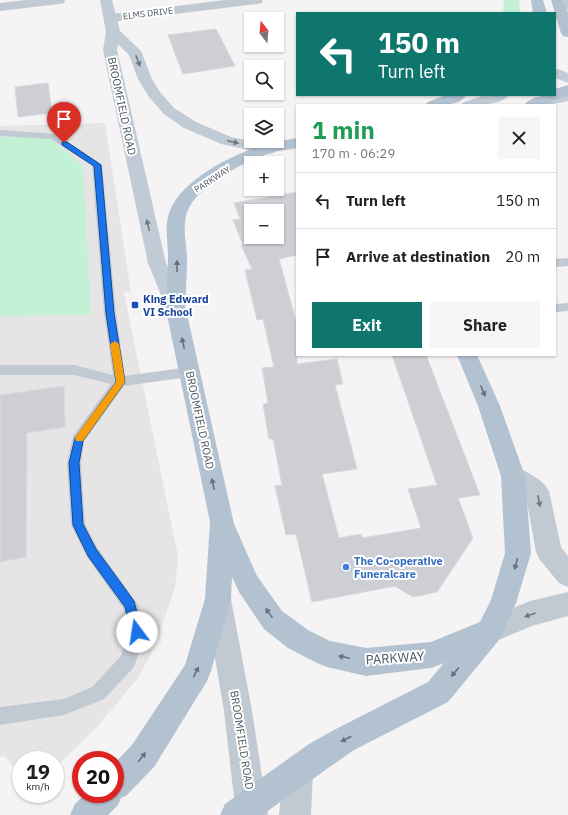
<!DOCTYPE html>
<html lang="en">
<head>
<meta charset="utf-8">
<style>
  body { margin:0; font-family:"IBM Plex Sans",sans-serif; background:#f6f6f6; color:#202124; height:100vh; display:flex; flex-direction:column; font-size:15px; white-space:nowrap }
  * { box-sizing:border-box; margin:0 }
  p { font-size:13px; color:#757577 }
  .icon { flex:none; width:22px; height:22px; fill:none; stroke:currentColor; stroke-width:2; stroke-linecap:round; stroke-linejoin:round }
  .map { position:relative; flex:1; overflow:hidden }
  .details { position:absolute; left:296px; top:104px; width:260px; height:252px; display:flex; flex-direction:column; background:#fff; border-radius:0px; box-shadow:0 1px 3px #0004 }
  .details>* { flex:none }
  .guide { position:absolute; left:296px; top:12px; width:260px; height:84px; border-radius:0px; box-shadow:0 1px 3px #0004; background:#0f766e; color:#fff; overflow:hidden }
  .needle { width:26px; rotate:344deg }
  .controls { position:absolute; left:244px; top:12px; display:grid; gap:8px }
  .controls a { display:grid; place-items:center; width:40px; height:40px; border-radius:0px; background:#fff; box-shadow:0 1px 3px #0004; font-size:20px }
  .speed { position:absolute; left:12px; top:751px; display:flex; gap:8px; font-size:20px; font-weight:700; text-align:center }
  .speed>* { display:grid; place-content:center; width:52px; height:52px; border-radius:50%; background:#fff; box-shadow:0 1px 3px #0004; line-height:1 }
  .speed small { font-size:10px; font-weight:400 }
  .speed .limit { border:6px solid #d22; background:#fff; color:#111 }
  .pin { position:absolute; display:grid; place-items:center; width:34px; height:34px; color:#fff; margin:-41px -17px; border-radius:50% 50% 50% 0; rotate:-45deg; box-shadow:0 0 4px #0007 }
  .pin .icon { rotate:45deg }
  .me { position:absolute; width:44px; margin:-22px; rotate:346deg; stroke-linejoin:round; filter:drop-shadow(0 0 3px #0008) }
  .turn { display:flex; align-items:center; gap:14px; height:84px; padding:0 16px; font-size:18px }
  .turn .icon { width:52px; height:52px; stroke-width:2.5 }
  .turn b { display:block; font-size:28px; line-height:34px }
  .round { display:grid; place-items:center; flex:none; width:42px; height:42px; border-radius:0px; background:#f6f6f6 }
  .head { display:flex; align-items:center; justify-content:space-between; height:68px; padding:0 16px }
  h1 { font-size:24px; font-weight:800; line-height:30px; color:#1e9e55 }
  .action { display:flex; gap:8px; margin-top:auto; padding:8px 16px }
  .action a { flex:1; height:46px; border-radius:0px; background:#0f766e; color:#fff; font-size:16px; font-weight:800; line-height:46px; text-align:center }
  .action a+a { background:#f6f6f6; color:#202124 }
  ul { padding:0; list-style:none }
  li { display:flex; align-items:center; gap:12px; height:56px; padding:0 16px; border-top:1px solid #e0e0e0 }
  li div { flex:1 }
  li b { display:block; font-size:15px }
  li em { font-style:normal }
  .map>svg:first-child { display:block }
  .education { fill:#e6e4e5 }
  .green { fill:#c3f1d5 }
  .building { fill:#cdcfd5; stroke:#d7d9de; fill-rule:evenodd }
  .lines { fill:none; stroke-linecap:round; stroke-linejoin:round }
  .lane { fill:#c1cad2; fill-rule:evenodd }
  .street { fill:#c1cad2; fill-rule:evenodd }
  .secondary { fill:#c1cbd6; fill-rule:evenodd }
  .primary { fill:#b3c2d1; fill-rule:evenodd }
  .oneway { fill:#6e7984 }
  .oneway2 { fill:#64717d }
  .oneway3 { fill:#6e7983 }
  .route { fill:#1a73e8; stroke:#114b97 }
  .slow { fill:#f59e0b }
  .transit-dot { fill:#1a4fb4; stroke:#fff; stroke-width:1.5 }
  .shop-dot { fill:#3f7fe0; stroke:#fff; stroke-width:1.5 }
  .labels { text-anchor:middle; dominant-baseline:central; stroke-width:4; stroke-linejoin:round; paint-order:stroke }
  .far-street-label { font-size:9px; fill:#4a5661; stroke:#fff }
  .street-label { font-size:11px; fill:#4a5661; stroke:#fff }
  .transit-label { font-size:11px; font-weight:bold; fill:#164399; stroke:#fff; text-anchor:start }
  .shop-label { font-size:11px; font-weight:bold; fill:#366cbe; stroke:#fff; text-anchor:start }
  .near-street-label { font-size:13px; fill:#4a5661; stroke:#fff }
</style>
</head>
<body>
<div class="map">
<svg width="568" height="815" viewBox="0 0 568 815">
  <rect width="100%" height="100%" fill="#f5f3f3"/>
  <!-- education -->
  <polygon class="education" points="105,123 131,292 124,293 178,556 175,588 153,650 138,678 97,727 55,768 55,760 21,760 21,772 18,773 5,756 0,757 0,126"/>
  <!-- green -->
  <g class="green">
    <polygon points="504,0 519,0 520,13 503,13"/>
    <polygon points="47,136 83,166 91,315 0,316 0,137"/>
  </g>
  <!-- building -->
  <g class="building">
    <polygon points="216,29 235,66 183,74 168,35"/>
    <polygon points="48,83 52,113 18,117 15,87"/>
    <path d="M297,192V255L279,259L297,325V364L337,359L343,384L335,385L357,469L322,474L339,538L361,534L362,538L421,528L408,489L437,485L392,355H426L480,495L458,498L473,538L437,592L413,597L395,586L312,602L296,534L286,535L275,486L282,485L273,439H269L263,404L268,403L262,368L274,367L263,319L257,320L245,270L252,269L241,245H243L233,220L240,219L234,203ZM251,211H277V237H251Z"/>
    <polygon points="64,386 65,427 27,433 26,557 0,562 0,395"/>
  </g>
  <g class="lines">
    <!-- lane -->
    <g class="lane">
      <polygon points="0,130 56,134 100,163 102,165 116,313 125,376 189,367 193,369 195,372 193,375 189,377 124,386 84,441 81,463 85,524 97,547 138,605 145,632 136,661 134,667 104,699 64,715 0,725 0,707 64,699 92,687 121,656 129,632 123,608 87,557 71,525 67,463 73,436 111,384 74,375 0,375 0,365 74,365 113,375 104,313 92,166 51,139 0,136"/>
      <polygon points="568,258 568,266 555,267 555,259"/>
      <polygon points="568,303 568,311 555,312 555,304"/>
    </g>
    <!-- street -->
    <g class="street">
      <polygon points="26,0 65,0 64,3 59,4 0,11 0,3"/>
      <polygon points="225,0 263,0 262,3 257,4 111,22 106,21 104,18 106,15 111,14"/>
      <path d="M513,466C526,471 543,479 549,491L561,547L568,556V587L559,583L540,560L536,552L526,497L505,483L501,476L505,469Z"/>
      <polygon points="218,587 227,590 231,599 252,711 268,815 236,815 224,711 205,599 209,590"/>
      <polygon points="568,592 568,616 532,626 489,644 479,640 476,631 479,622 530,601"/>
      <polygon points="298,756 309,760 313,771 311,815 279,815 283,771 287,760"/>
    </g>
    <!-- secondary -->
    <g class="secondary">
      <polygon points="100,0 112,0 120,31 141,51 152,79 160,92 174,108 196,122 231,137 276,146 278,149 276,152 270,154 221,144 184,128 164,114 149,97 138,79 129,55 118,44 117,50 166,263 185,305 182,310 175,312 168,310 165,305 148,263 103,50 106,32"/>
      <polygon points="558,0 568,0 568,10 563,9"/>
      <polygon points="555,68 568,73 568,83 555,78"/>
      <polygon points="568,91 568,101 548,105 540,104 537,101 540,98"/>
      <path d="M485,95H509C501,106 474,105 461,105L464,102Z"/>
    </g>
    <!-- primary -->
    <g class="primary">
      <polygon points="531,0 543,0 547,13 533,13"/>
      <polygon points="551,0 563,0 568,13 568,37 563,36 561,33"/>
      <path d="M568,85V95L545,105H524C531,96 545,95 555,95V89Z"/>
      <path d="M445,95H467C458,107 438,105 425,105L428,102Z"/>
      <path d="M297,138V148C289,150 281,150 273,152C246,161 193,186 186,216C183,228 186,243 187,256C187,272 186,289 185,305L234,524L257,576L282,611L308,630L330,641L366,648L431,642L480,622L491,600L505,553L501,476L478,406L457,355H477L500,406L525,476L531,553L516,603L499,640L448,702L354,750L331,766L262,815H220L225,804L309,744L334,730L428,682L444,663L431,668L366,676L327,667L317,663L288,648L264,629L239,592L232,577L231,599L211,671L207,681L154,767L126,796L121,798L118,805L108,815H70L75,804L85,794H115V763L132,745L185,665L205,599L210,522L165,305C167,289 168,273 168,256C168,244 165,229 168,217C176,182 232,154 264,145C275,141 286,140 297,138Z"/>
    </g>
  </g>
  <!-- one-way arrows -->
  <defs><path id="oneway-solid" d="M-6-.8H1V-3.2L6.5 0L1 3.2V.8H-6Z"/></defs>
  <g class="oneway">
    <use href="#oneway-solid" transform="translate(138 61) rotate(69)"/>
    <use href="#oneway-solid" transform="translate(233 142) rotate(13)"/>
    <use href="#oneway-solid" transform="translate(148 225) rotate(-103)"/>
  </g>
  <g class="oneway2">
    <use href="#oneway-solid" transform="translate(177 266) rotate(-90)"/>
    <use href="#oneway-solid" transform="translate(183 343) rotate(-102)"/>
    <use href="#oneway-solid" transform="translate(483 391) rotate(66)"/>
    <use href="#oneway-solid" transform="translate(213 484) rotate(-102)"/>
    <use href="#oneway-solid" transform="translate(516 564) rotate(105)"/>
    <use href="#oneway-solid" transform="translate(269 613) rotate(-126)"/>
    <use href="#oneway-solid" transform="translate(344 657) rotate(-168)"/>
    <use href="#oneway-solid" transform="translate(196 672) rotate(-64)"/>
    <use href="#oneway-solid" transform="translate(455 672) rotate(130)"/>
    <use href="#oneway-solid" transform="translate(346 739) rotate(152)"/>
    <use href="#oneway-solid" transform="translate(142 757) rotate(-51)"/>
  </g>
  <g class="oneway3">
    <use href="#oneway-solid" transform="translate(539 501) rotate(78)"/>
    <use href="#oneway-solid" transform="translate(530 615) rotate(161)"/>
  </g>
  <!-- route -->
  <polygon class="route" points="62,142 67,142 101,165 114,313 125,382 83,441 79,463 83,524 96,549 134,601 142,632 141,636 137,637 133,636 131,632 125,607 88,556 73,525 69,463 75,438 116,382 106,313 94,166 62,145"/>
  <!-- slow -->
  <polygon class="slow" points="115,341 119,344 125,382 83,441 76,441 75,438 76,436 116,382 110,344"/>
  <!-- markers -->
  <rect class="transit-dot" x="131" y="301" width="8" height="8" rx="2"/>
  <circle class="shop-dot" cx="346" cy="567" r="4"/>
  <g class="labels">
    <!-- far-street labels -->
    <g class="far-street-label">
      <text transform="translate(148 13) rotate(-7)">ELMS DRIVE</text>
      <text transform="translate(212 179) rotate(-33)">PARKWAY</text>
    </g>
    <!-- street labels -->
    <g class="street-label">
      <text transform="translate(122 106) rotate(78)">BROOMFIELD ROAD</text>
      <text transform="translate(200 420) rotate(78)">BROOMFIELD ROAD</text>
      <text transform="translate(242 740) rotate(81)">BROOMFIELD ROAD</text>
    </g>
    <!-- transit labels -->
    <g class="transit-label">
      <text x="143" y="299">King Edward<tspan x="143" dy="13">VI School</tspan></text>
    </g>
    <!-- shop labels -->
    <g class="shop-label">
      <text x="354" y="561">The Co-operative<tspan x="354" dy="13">Funeralcare</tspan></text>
    </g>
    <!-- near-street labels -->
    <g class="near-street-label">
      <text transform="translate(395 658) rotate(-4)">PARKWAY</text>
    </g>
  </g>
</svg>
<div class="controls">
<a><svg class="needle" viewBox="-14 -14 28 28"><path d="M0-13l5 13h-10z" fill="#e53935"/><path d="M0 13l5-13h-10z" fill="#757577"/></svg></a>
<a><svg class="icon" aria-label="search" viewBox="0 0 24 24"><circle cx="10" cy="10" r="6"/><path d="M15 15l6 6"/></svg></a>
<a><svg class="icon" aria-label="layers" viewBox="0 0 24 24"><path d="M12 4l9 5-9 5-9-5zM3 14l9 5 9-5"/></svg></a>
<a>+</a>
<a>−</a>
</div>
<div class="speed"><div>19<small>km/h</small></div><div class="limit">20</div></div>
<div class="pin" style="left:64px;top:143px;background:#d93025"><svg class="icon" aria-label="arrive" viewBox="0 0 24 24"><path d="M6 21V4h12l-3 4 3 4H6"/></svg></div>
<svg class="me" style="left:137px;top:632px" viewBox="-20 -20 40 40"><circle r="19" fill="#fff"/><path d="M0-13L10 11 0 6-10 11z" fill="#1a73e8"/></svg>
<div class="guide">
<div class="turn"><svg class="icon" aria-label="left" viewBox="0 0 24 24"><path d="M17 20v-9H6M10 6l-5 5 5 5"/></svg><div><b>150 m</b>Turn left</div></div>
</div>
<section class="details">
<div class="head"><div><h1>1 min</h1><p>170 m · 06:29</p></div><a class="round"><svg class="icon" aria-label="close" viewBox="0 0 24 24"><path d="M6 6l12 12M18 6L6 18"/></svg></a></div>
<ul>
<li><svg class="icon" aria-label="left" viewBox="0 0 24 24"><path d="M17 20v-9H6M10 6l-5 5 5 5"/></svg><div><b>Turn left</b></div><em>150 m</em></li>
<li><svg class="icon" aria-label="arrive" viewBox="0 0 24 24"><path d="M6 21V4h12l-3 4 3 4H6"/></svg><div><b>Arrive at destination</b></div><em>20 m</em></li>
</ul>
<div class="action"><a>Exit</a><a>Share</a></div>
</section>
</div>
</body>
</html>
